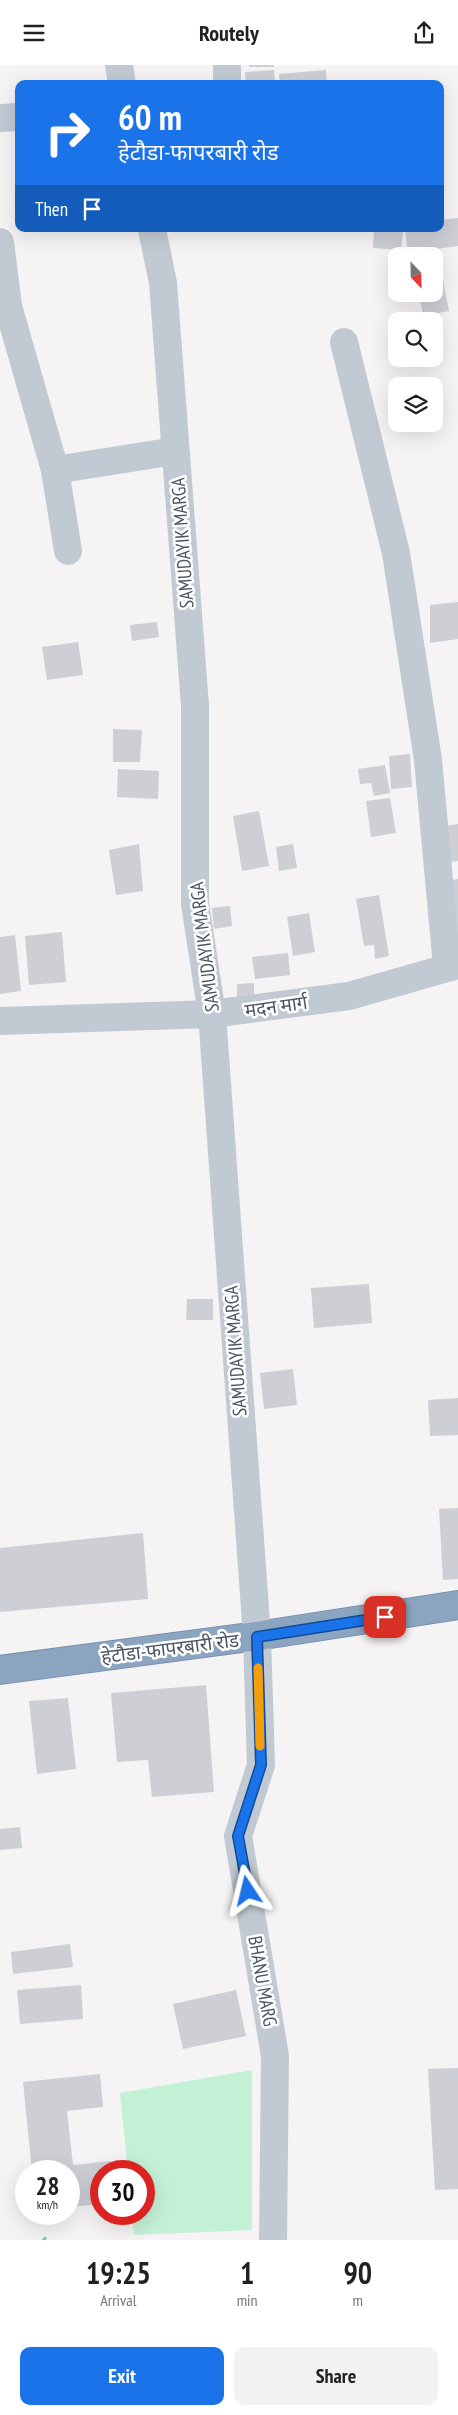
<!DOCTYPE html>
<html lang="en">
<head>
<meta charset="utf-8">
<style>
  body { margin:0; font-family:"PT Sans Narrow","Noto Sans Devanagari",sans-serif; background:#f2f2f2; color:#202124; height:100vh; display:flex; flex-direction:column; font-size:19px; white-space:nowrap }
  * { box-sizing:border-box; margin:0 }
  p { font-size:16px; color:#757577 }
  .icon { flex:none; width:28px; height:28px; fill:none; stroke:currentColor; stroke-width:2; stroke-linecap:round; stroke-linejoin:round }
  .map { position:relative; height:2175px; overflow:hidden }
  .drawer { display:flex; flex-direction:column; background:#fff; flex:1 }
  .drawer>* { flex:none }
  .hud { position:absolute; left:15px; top:15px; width:429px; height:152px; border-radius:10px; box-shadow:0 5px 20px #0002; background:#1a73e8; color:#fff; overflow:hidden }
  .needle { width:32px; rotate:158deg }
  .controls { position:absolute; left:388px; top:182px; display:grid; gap:10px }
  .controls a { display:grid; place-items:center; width:55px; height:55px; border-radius:10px; background:#fff; box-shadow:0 5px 20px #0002; font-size:25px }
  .speed { position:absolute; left:15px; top:2095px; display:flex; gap:10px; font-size:25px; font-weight:700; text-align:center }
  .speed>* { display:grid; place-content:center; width:65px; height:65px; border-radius:50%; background:#fff; box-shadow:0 5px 20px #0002; line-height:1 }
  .speed small { font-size:12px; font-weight:400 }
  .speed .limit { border:8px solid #d22; background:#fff; color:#111 }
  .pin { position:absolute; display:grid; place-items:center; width:42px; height:42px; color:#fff; margin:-21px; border-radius:10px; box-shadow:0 2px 8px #0006 }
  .me { position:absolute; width:55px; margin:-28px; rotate:350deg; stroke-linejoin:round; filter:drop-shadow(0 0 4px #0008) }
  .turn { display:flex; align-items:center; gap:18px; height:105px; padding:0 20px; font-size:22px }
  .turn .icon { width:65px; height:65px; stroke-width:2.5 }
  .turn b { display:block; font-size:35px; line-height:42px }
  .then { display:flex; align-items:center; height:48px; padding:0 20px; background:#0003; gap:10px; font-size:19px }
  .eta { display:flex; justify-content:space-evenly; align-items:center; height:85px; text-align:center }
  .eta b { font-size:30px; font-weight:800; line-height:35px }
  .cta { display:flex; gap:10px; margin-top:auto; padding:10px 20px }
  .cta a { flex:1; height:58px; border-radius:10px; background:#1a73e8; color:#fff; font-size:20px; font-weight:800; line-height:58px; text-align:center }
  .cta a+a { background:#f2f2f2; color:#202124 }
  header { display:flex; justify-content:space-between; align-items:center; height:65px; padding:0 20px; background:#fff; font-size:22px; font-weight:800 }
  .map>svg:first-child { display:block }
  .green { fill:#c3f1d5 }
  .building { fill:#cdcfd5 }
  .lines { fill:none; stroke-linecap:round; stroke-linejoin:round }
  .highway-casing { stroke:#7690ad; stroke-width:30 }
  .path { stroke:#7ad0a6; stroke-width:3; stroke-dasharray:4 2.5; stroke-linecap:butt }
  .street { stroke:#c1cad2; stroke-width:28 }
  .highway { stroke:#8ba5c1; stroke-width:28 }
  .route-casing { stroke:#114b97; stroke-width:12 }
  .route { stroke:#1a73e8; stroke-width:9 }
  .slow { stroke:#f59e0b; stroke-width:9 }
  .labels { text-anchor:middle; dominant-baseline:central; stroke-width:5; stroke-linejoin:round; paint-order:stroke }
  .street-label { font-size:19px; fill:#4a5661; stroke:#fff }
</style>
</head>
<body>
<header><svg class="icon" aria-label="menu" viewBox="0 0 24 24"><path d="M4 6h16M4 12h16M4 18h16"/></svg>Routely<svg class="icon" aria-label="share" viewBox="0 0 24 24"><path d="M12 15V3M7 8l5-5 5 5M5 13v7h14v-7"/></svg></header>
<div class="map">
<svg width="458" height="2175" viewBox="0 0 458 2175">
  <rect width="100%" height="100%" fill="#f5f3f3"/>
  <!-- green -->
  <polygon class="green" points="252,2005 252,2165 134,2170 132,2149 144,2149 144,2106 128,2106 120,2028"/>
  <!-- building -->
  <g class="building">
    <rect x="249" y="0" width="25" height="2"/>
    <polygon points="274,5 275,19 246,19 245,7"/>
    <polygon points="326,5 327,19 280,19 279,9"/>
    <polygon points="458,153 458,181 408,188 405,164 440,164 440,155"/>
    <polygon points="374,164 403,166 401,185 373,183"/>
    <polygon points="434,191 438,191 449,246 423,251 419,229 434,229"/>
    <polygon points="458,537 458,574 430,578 430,540"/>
    <polygon points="157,557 159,572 132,576 130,560"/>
    <polygon points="78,577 83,610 47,615 42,582"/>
    <polygon points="113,664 142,665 140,697 113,697"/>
    <polygon points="410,689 412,722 391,724 389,691"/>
    <polygon points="385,700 390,728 374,731 371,718 360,719 358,704"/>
    <polygon points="118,704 159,706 158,734 117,732"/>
    <polygon points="390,733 396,768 371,772 366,736"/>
    <polygon points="259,746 269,801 242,806 233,751"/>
    <polygon points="458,759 458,796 443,798 437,762"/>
    <polygon points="139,779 143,826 116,830 109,785"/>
    <polygon points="293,779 297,803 279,806 276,782"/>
    <polygon points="458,814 458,867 455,867 447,816"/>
    <polygon points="379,830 389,891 375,894 374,880 364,881 356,834"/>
    <polygon points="230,841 232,861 214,864 212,843"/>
    <polygon points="309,848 315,887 293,891 287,852"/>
    <polygon points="62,867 66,917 29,920 25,871"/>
    <polygon points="15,870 21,926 0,929 0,872"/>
    <polygon points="288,888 290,910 255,914 252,892"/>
    <polygon points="254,918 254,933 237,934 237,919"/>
    <polygon points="369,1219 372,1258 314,1263 311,1223"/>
    <polygon points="187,1234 213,1234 213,1255 186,1255"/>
    <polygon points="293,1304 297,1340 264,1344 260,1308"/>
    <polygon points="458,1333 458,1370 430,1371 428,1335"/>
    <polygon points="458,1443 458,1514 443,1515 439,1444"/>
    <polygon points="143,1468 148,1534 0,1547 0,1483"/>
    <polygon points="206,1620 214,1727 152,1732 148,1695 117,1697 111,1628"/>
    <polygon points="68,1633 76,1704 37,1709 29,1636"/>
    <polygon points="20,1762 22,1783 0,1785 0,1764"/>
    <polygon points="70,1879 73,1902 13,1909 11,1887"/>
    <polygon points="81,1920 83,1954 20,1959 17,1925"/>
    <polygon points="236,1925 246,1971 183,1984 173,1939"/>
    <polygon points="458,2003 458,2124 435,2125 428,2004"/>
    <polygon points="100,2009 103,2042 67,2046 73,2100 111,2096 112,2106 101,2106 101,2139 69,2142 69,2106 32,2106 23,2017"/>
  </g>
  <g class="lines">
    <!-- highway casing -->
    <g class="highway-casing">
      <polyline id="highway" points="0,1605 257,1571 458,1540"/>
    </g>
    <!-- path -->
    <polyline class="path" points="43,2175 48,2171"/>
    <!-- street -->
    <g class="street">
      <polyline points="119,0 122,19"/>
      <polyline points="227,19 227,0"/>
      <polyline points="0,53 19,52"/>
      <polyline points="152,164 163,218 195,641 195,839 212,949 257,1571 261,1700 238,1771 275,1991 273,2175"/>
      <polyline points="0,177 8,241 55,405 68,486"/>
      <polyline points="344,277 396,488 428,695 447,901"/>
      <polyline points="55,405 175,386"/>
      <polyline points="0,956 212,949 349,931 458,900"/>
    </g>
    <!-- highway -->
    <use href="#highway" class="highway"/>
  </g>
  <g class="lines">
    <!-- route casing -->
    <g class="route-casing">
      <polyline id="route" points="248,1826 238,1771 261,1700 257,1572 385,1552"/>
    </g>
    <!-- route -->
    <use href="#route" class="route"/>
    <!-- slow -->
    <polyline class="slow" points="258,1603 260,1681"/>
  </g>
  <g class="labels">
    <!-- street labels -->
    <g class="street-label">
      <text transform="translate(182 478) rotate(-94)">SAMUDAYIK MARGA</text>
      <text transform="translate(204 882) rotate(-97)">SAMUDAYIK MARGA</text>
      <text transform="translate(276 941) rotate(-8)">मदन मार्ग</text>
      <text transform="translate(235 1286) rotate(-94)">SAMUDAYIK MARGA</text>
      <text transform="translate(170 1583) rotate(-7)">हेटौडा-फापरबारी रोड</text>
      <text transform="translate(263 1916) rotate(80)">BHANU MARG</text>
    </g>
  </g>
</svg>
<div class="controls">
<a><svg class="needle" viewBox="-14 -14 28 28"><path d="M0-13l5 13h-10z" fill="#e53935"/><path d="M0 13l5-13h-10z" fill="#757577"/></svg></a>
<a><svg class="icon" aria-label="search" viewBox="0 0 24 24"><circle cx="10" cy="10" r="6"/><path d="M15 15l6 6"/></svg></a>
<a><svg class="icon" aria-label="layers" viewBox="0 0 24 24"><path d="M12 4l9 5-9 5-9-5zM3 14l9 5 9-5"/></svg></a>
</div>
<div class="speed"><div>28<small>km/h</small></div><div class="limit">30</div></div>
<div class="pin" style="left:385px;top:1552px;background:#d93025"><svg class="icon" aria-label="arrive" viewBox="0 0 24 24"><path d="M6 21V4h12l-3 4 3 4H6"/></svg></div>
<svg class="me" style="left:248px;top:1826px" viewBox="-20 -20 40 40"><path d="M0-17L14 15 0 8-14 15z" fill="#1a73e8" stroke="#fff" stroke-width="4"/></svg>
<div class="hud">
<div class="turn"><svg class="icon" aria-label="right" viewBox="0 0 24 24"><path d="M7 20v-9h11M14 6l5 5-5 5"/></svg><div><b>60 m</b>हेटौडा-फापरबारी रोड</div></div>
<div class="then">Then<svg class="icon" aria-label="arrive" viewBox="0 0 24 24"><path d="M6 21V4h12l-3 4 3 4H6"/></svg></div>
</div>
</div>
<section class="drawer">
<div class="eta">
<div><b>19:25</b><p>Arrival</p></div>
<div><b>1</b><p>min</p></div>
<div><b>90</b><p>m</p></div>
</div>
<div class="cta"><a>Exit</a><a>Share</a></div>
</section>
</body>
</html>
